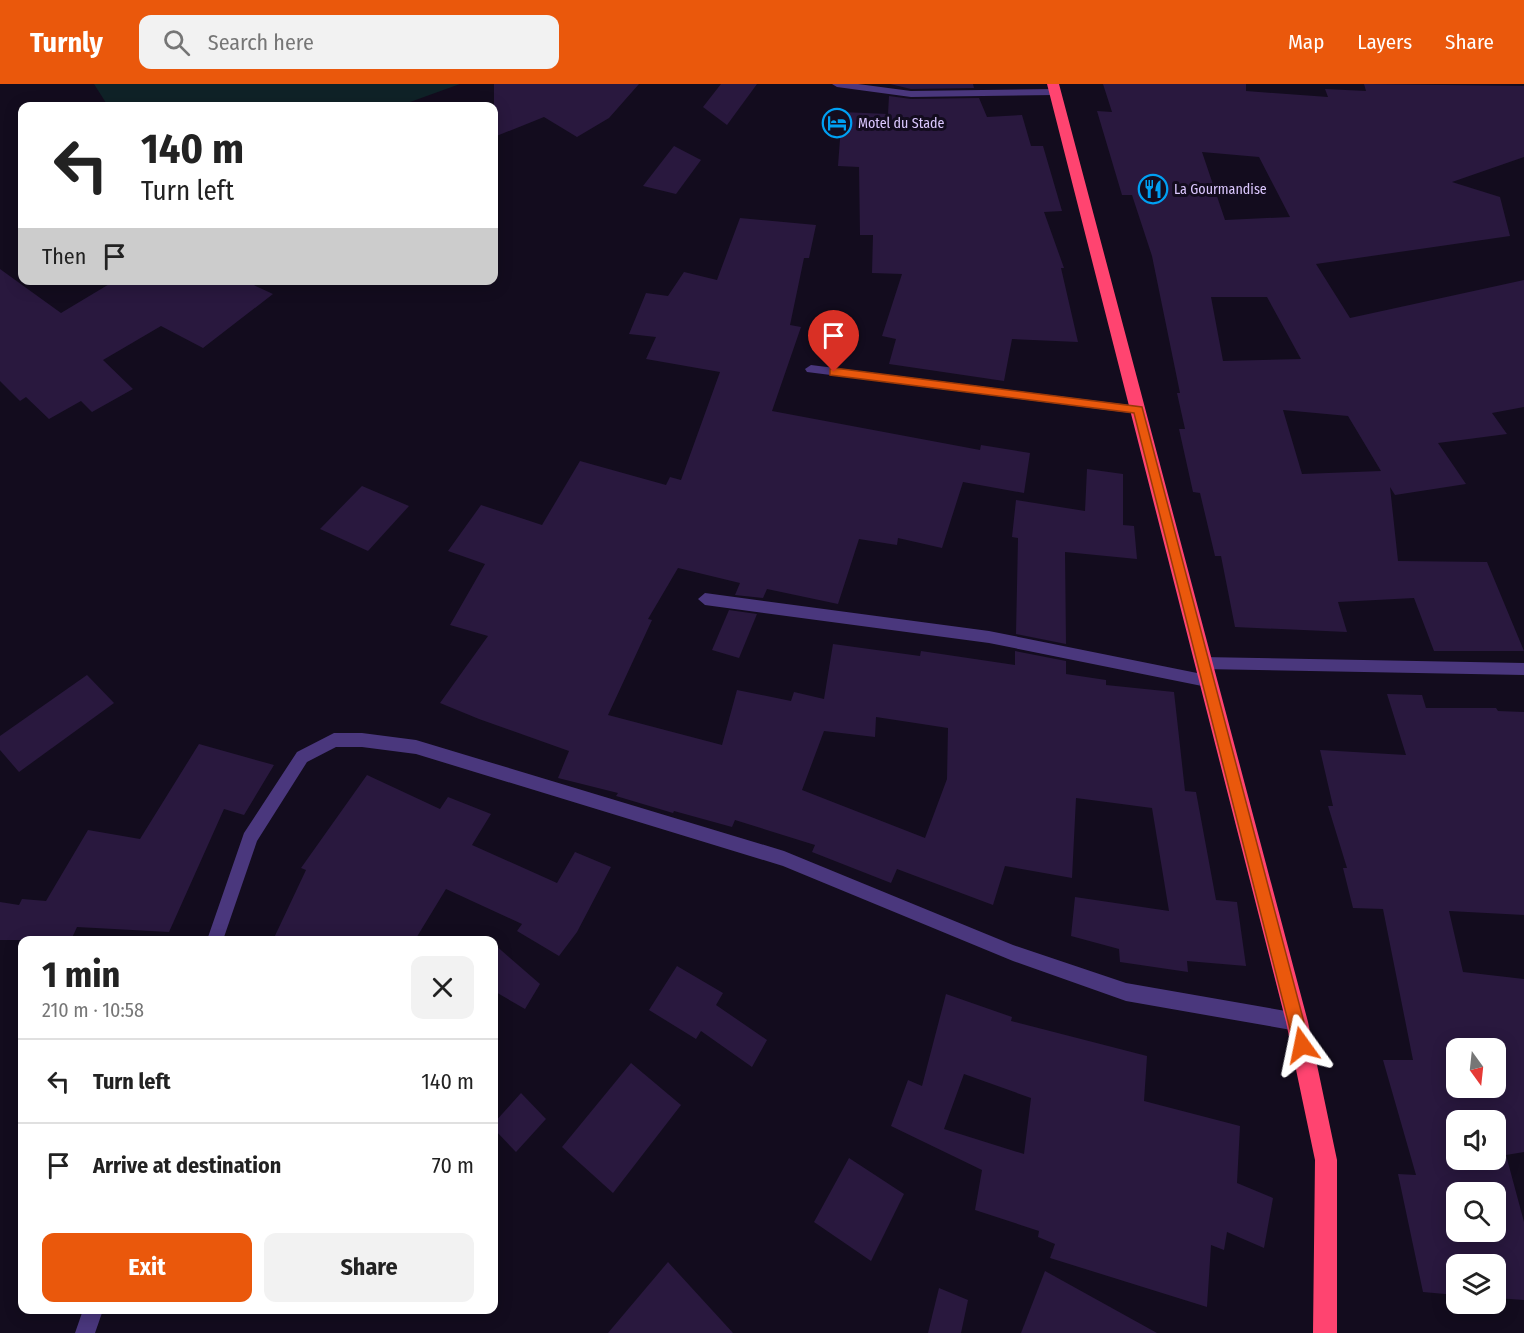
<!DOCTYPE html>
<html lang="en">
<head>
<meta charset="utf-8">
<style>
  body { margin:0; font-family:"Fira Sans Condensed",sans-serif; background:#f2f2f2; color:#222; height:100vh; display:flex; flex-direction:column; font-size:22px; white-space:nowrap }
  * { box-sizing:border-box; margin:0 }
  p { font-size:20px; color:#767676 }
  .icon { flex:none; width:33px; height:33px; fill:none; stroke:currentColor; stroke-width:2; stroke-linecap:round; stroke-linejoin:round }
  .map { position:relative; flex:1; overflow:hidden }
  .panel { position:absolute; left:18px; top:852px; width:480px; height:378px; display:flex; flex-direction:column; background:#fff; border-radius:12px; box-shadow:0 3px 15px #0003 }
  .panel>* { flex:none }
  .hud { position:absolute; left:18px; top:18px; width:480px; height:183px; border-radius:12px; box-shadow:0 3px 15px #0003; background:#fff; color:#222; overflow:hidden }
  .needle { width:39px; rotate:165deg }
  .controls { position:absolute; left:1446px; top:954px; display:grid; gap:12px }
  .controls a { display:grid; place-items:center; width:60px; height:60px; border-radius:12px; background:#fff; box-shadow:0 3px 15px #0003; font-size:30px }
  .pin { position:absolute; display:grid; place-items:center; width:51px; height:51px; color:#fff; margin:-62px -26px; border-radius:50% 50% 50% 0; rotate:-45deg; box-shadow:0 0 6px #0007 }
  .pin .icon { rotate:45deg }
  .me { position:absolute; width:66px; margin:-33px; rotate:348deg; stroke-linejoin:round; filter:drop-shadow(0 0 4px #0008) }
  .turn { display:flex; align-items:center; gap:21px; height:126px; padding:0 24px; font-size:27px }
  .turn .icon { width:78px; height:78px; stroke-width:2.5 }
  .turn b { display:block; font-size:42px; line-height:51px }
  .then { display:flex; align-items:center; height:57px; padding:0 24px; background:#0003; gap:12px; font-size:22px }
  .round { display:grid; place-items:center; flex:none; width:63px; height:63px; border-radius:12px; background:#f2f2f2 }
  .head { display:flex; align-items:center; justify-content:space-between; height:102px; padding:0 24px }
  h1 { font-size:36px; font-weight:700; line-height:45px }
  .action { display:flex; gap:12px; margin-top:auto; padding:12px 24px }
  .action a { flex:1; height:69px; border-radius:12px; background:#ea580c; color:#fff; font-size:24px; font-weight:700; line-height:69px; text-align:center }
  .action a+a { background:#f2f2f2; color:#222 }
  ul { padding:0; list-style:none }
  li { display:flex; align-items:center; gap:18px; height:84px; padding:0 24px; border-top:2px solid #e0e0e0 }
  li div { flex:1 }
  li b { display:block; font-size:22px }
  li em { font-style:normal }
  header { display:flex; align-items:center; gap:36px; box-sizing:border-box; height:84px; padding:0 30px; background:#ea580c; color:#fff }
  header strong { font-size:28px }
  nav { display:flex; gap:33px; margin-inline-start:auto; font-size:21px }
  .search { width:420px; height:54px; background:#f2f2f2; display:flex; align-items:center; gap:15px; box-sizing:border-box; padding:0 21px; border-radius:12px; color:#767676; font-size:22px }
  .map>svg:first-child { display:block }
  .green { fill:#0f2227 }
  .building { fill:#29183e; fill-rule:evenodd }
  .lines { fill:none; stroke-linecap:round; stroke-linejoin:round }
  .minor { fill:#4a377d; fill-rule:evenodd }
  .highway { fill:#ff4470; fill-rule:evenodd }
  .route { fill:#ea580c; stroke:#983908; stroke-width:1.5 }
  .labels { text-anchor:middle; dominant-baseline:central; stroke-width:6; stroke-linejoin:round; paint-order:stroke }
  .far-poi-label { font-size:14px; fill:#dcc8ff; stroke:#130c1e; text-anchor:start }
</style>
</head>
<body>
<header>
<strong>Turnly</strong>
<div class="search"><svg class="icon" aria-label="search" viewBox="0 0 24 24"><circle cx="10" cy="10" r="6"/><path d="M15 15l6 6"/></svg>Search here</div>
<nav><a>Map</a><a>Layers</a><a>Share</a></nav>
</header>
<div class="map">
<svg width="1524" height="1249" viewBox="0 0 1524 1249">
  <rect width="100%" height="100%" fill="#130c1e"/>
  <!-- green -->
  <polygon class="green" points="94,0 460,0 399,22 108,22"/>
  <!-- building -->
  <g class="building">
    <polygon points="494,0 639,0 609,34 577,53 544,33 494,53"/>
    <polygon points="721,0 757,0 727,41 703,23"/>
    <polygon points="890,0 973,0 974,4 911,5"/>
    <path d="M1103,0H1246V7L1328,13L1325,5L1366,7L1364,0L1524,2V73L1452,98L1500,113L1510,152L1316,180L1350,234L1524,196V323L1492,329L1507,350L1438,359L1466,400L1395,411L1390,403L1398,477L1487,478L1524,567H1434L1414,514L1338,518L1347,548L1235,543L1221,472H1215L1200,409L1193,408L1179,345H1185L1177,309H1180L1152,172L1132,111H1122L1097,27L1112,28ZM1202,68L1259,73L1290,133L1225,136ZM1211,213H1267L1301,275L1223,277ZM1283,326L1348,332L1381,387L1302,390Z"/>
    <polygon points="889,12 911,15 979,14 987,33 1022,31 1031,62 1043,62 1062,127 1044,128 1064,184 1061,184 1078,258 1012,255 1004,297 889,280 896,255 882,252 902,190 872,189 873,151 860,151 859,83 838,82 842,28 888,30"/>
    <polygon points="674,62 701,76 676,110 643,102"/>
    <path d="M740,134L816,141L809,174H804L790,241L801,243L772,327L980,366L981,361L1030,369L1024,409L963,398L942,464L898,454L897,461L859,455L838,520L767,505L763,514L735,511L740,499L678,484L648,535L652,536L608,631L722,661L737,606L791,617L794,608L824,615L833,560L920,572L921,567L1015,581V567L1066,577V590L1106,596V601L1174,608L1185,707L1196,708L1216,816L1237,818L1246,882L1187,877L1188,888L1120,878L1119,865L1071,852L1075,813L1169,827L1152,724L1076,714L1072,794L1005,782L993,821L897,785L891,799L812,768L815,761L735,736L732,743L674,727L673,729L616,712L618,709L558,694L569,667L479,635L440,619L488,552L450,541L485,480L448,467L481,421L542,441L580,377L666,401L670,393L681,396L720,288L646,275L656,253L629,250L646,209L668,212L684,188L717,196ZM876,633L948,644L947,695L925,754L802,706L824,647L875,653Z"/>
    <polygon points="0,185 61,229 116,196 243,196 273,210 203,264 161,242 103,276 133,305 92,328 81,317 49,335 26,313 20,317 0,297"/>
    <polygon points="1087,385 1123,390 1123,441 1134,442 1137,475 1065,468 1066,560 1016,550 1018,454 1012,453 1016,416 1085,427"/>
    <polygon points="362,402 409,422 368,467 320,445"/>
    <polygon points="729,526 757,530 739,574 712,566"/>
    <polygon points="87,591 114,619 19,688 0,666 0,652"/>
    <path d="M1387,610L1422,611L1426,624H1496L1498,627L1524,628V831L1449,827L1463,888L1524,895V1068L1506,1071L1524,1138V1216L1496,1214V1180H1456V1211L1423,1208L1398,1090L1416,1091L1383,976H1413L1383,825L1353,824L1343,784H1347L1328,722H1333L1320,666L1406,671ZM1456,964H1496V1004H1456ZM1456,1036H1496V1076H1456ZM1456,1108H1496V1148H1456Z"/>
    <polygon points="199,660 274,681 244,731 224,725 169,848 77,843 71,856 0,856 0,818 19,821 22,815 46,817 88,746 140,755"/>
    <polygon points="367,691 440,725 448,713 491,730 472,761 557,799 575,768 611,783 577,848 559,872 517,847 522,840 446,805 415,856 273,856 306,786 301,784"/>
    <polygon points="494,860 540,900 525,925 494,907"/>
    <polygon points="677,882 723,909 716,921 767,956 752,983 701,947 696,955 649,926"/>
    <path d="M946,910L1012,933L1011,937L1147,972L1144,1017L1240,1042L1237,1099L1273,1114L1264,1164L1227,1148L1224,1166L1211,1161L1207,1223L1050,1174L1055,1160L1038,1153L1039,1147L975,1126L982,1086L891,1042L908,996L922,1002ZM964,990L1031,1014L1024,1070L944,1045Z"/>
    <polygon points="631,979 681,1021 613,1109 562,1063"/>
    <polygon points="521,1009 546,1035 516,1068 494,1045 494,1039"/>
    <polygon points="849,1074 904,1110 871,1177 814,1138"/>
    <polygon points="668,1178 733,1249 608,1249"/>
    <polygon points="1045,1187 1157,1249 1021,1249"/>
    <polygon points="939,1204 968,1216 961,1249 928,1249"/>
  </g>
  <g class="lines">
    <!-- minor -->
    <g class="minor">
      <polygon points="832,0 858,0 911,7 1055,5 1060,8 1055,11 911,13 837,3"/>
      <polygon points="811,281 1138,322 1144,326 1138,330 807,288 805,285"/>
      <polygon points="705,509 989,547 1207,591 1212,593 1214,597 1212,601 1207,603 989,559 705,521 698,515"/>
      <polygon points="1202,573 1524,579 1524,591 1202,585 1197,583 1195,579 1197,575"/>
      <polygon points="334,649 362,649 416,656 784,767 1013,861 1126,899 1297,929 1303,932 1306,938 1303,944 1297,947 1126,917 1013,877 783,782 416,670 362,663 336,663 307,678 257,757 223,856 207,856 244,749 297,668"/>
      <polygon points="83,1226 103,1226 95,1249 75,1249"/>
    </g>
    <!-- highway -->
    <polygon class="highway" points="1047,0 1059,0 1308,938 1337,1076 1337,1249 1313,1249 1315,1076 1286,938"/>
  </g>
  <!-- route -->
  <polygon class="route" points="834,284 1142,323 1310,961 1308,967 1302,969 1296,967 1294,961 1134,329 830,291 830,285"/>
  <!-- icons -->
  <defs>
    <g id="hotel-ring" transform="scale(1.5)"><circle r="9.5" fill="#130c1e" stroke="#00a0f3" stroke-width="1.5"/><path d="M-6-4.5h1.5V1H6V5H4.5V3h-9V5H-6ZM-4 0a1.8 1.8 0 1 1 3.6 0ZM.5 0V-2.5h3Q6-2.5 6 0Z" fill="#00a0f3"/></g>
    <g id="restaurant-ring" transform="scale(1.5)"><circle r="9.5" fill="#130c1e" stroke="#00a0f3" stroke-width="1.5"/><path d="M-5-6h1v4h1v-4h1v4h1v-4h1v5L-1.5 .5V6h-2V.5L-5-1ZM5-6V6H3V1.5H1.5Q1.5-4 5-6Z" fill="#00a0f3"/></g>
  </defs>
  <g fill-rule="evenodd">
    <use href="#hotel-ring" x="837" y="39"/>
    <use href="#restaurant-ring" x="1153" y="105"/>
  </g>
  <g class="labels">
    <!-- far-poi labels -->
    <g class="far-poi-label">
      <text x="858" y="39">Motel du Stade</text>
      <text x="1174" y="105">La Gourmandise</text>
    </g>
  </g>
</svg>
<div class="controls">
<a><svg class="needle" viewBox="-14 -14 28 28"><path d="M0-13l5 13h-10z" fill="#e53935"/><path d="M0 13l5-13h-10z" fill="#767676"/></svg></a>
<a><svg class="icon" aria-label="sound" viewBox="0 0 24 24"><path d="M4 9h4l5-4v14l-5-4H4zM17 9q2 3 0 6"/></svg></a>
<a><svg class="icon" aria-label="search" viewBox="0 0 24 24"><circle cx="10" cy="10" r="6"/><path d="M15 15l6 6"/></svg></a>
<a><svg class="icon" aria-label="layers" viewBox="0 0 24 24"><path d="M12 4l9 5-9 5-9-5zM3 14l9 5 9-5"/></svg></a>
</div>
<div class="pin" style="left:834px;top:288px;background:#d93025"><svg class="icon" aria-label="arrive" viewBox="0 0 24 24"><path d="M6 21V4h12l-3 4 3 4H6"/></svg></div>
<svg class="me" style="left:1302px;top:961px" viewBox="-20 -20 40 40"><path d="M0-17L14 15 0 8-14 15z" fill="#ea580c" stroke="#fff" stroke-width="4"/></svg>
<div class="hud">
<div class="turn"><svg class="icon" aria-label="left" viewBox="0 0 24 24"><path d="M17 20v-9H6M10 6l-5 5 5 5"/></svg><div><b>140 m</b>Turn left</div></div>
<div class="then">Then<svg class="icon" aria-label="arrive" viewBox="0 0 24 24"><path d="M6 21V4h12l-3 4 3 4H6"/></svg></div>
</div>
<section class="panel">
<div class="head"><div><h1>1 min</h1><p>210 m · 10:58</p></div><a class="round"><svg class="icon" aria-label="close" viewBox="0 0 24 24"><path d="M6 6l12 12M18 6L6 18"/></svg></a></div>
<ul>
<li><svg class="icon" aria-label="left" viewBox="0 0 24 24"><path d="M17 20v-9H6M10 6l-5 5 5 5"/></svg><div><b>Turn left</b></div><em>140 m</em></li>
<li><svg class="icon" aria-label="arrive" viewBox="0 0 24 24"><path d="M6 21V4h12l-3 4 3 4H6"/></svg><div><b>Arrive at destination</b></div><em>70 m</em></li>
</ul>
<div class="action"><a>Exit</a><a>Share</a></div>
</section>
</div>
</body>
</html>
